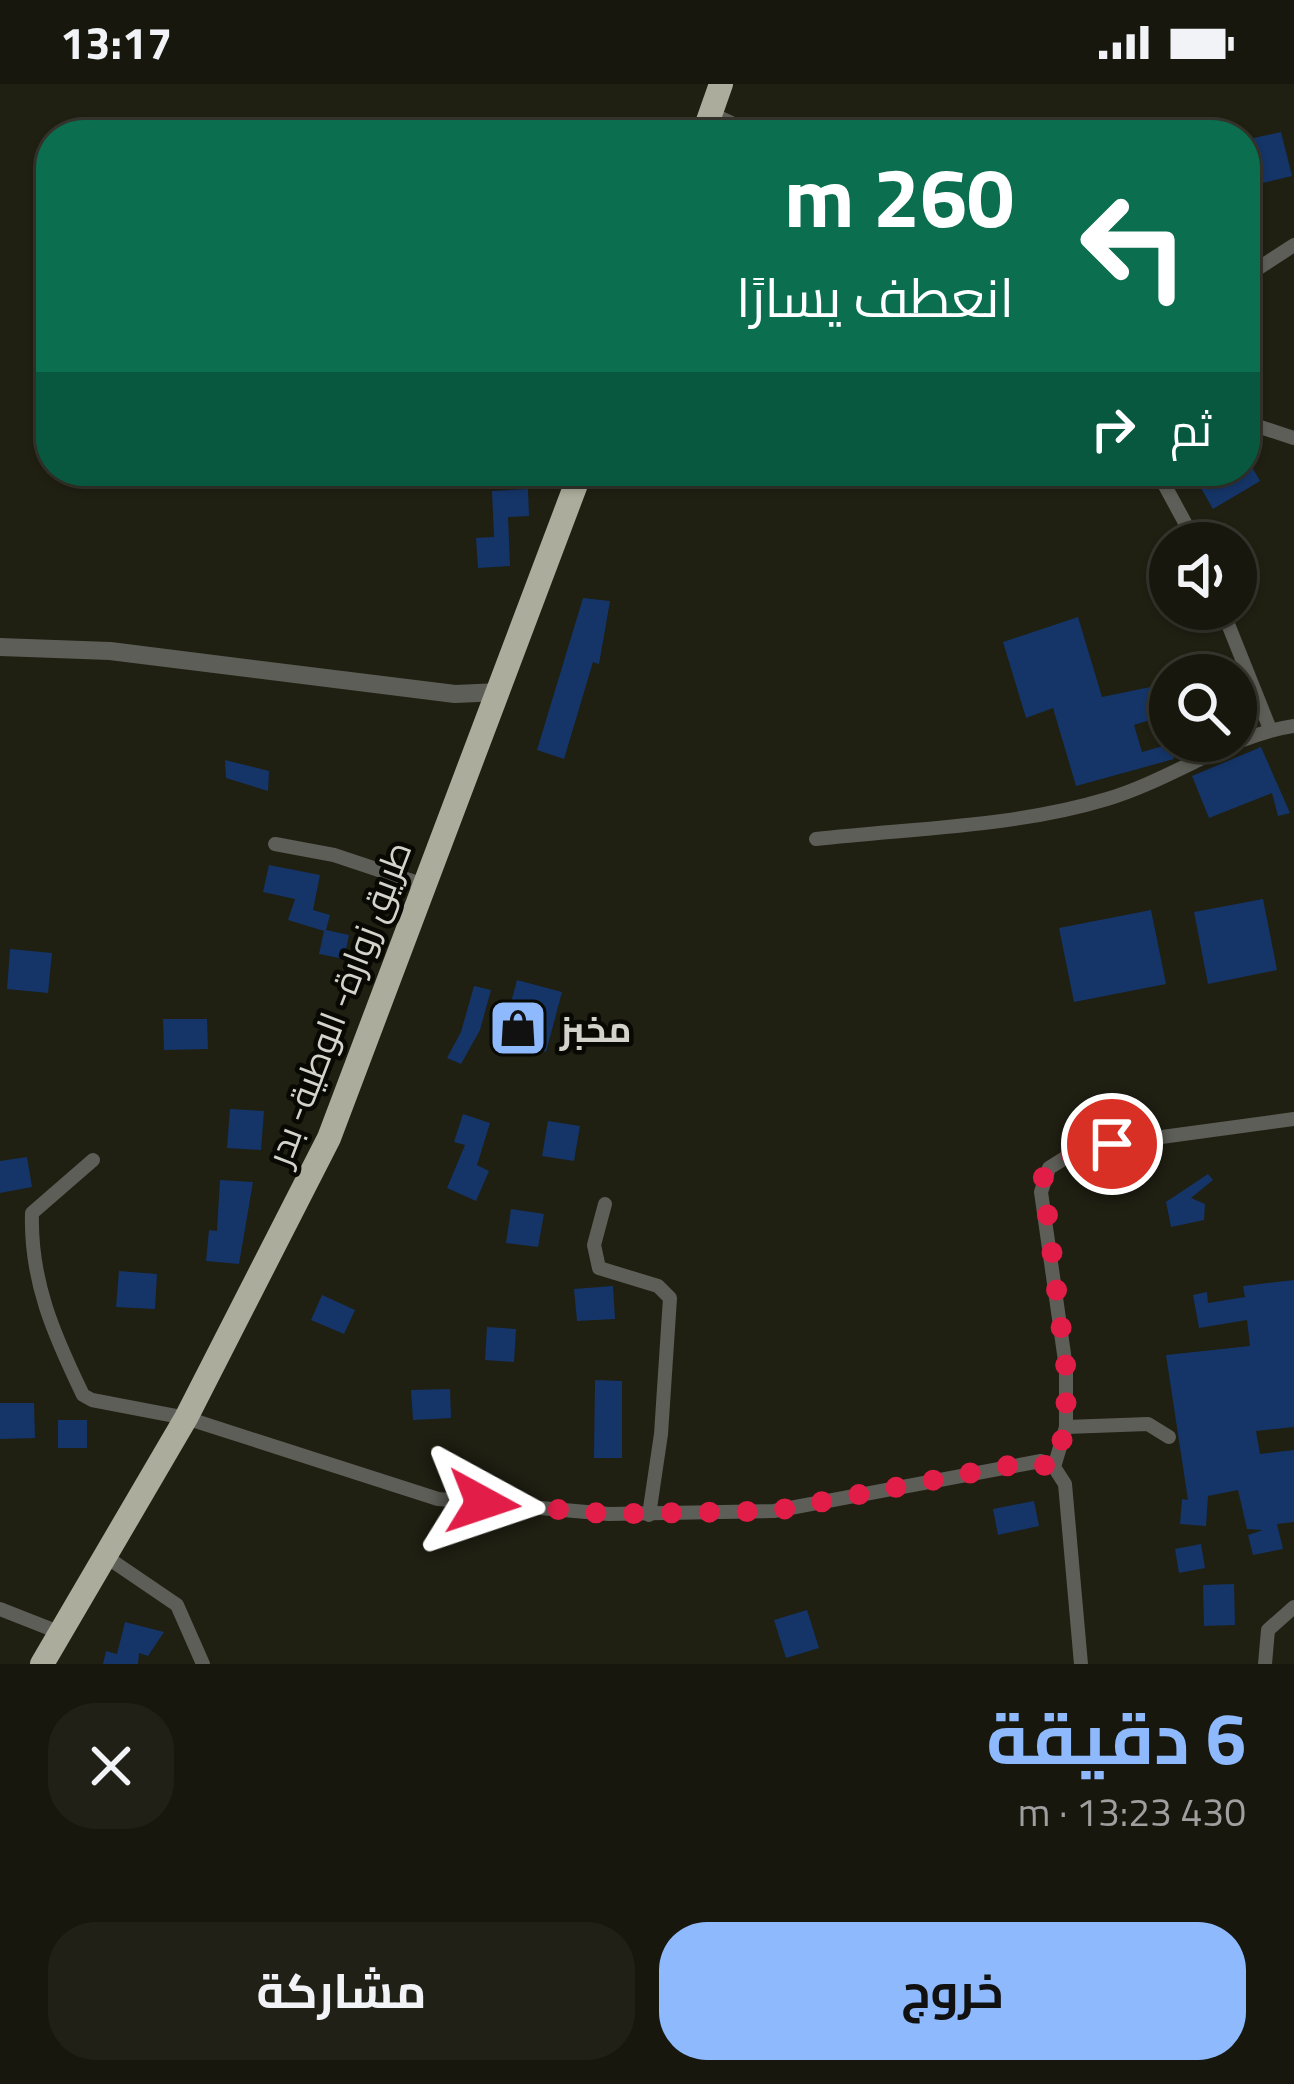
<!DOCTYPE html>
<html lang="ar">
<head>
<meta charset="utf-8">
<style>
  body { margin:0; font-family:"Titillium Web",Cairo,sans-serif; background:#202017; color:#f1f3f6; direction:rtl; height:100vh; display:flex; flex-direction:column; font-size:45px; white-space:nowrap }
  * { box-sizing:border-box; margin:0 }
  p { font-size:39px; color:#9e9f9e }
  .icon { flex:none; width:66px; height:66px; fill:none; stroke:currentColor; stroke-width:2; stroke-linecap:round; stroke-linejoin:round }
  .map { position:relative; height:1580px; overflow:hidden; direction:ltr }
  .panel { display:flex; flex-direction:column; background:#17170e; flex:1 }
  .panel>* { flex:none }
  .banner { position:absolute; left:36px; top:36px; width:1224px; height:366px; border-radius:48px; box-shadow:0 3px 9px #0004,0 0 0 3px #36362e; direction:rtl; background:#0b6e4f; color:#fff; overflow:hidden }
  .tools { position:absolute; left:1149px; top:438px; display:grid; gap:24px }
  .tools a { display:grid; place-items:center; width:108px; height:108px; border-radius:50%; background:#17170e; box-shadow:0 3px 9px #0004,0 0 0 3px #36362e; font-size:60px }
  .pin { position:absolute; display:grid; place-items:center; width:102px; height:102px; color:#fff; margin:-51px; border:6px solid #fff; border-radius:50%; box-shadow:0 3px 12px #0007 }
  .me { position:absolute; width:132px; margin:-66px; rotate:95deg; stroke-linejoin:round; filter:drop-shadow(0 0 9px #0008) }
  .turn { display:flex; align-items:center; gap:42px; height:252px; padding:0 48px; font-size:54px }
  .turn .icon { width:156px; height:156px; stroke-width:2.5 }
  .turn b { display:block; font-size:84px; line-height:102px }
  .then { display:flex; align-items:center; height:114px; padding:0 48px; background:#0003; gap:24px; font-size:45px }
  .round { display:grid; place-items:center; flex:none; width:126px; height:126px; border-radius:48px; background:#202017 }
  .summary { display:flex; align-items:center; justify-content:space-between; height:204px; padding:0 48px }
  h1 { font-size:72px; font-weight:700; line-height:90px; color:#8eb9fd }
  .primary-button { display:flex; gap:24px; margin-top:auto; padding:24px 48px }
  .primary-button a { flex:1; height:138px; border-radius:48px; background:#8eb9fd; color:#111; font-size:48px; font-weight:700; line-height:138px; text-align:center }
  .primary-button a+a { background:#202017; color:#f1f3f6 }
  .status { display:flex; justify-content:space-between; align-items:center; height:84px; padding:0 60px; background:#17170e; direction:ltr }
  .status svg { height:33px; fill:currentColor }
  .map>svg:first-child { display:block }
  .building { fill:#153568 }
  .lines { fill:none; stroke-linecap:round; stroke-linejoin:round }
  .minor { stroke:#5e5e58; stroke-width:14 }
  .tertiary { stroke:#5e5e58; stroke-width:18 }
  .trunk { stroke:#acac9c; stroke-width:24 }
  .route { stroke:#e11d48; stroke-width:21; stroke-dasharray:0 37.8 }
  .labels { text-anchor:middle; dominant-baseline:central; stroke-width:9; stroke-linejoin:round; paint-order:stroke }
  .street-label { font-size:36px; fill:#d3d3cb; stroke:#090904 }
  .poi-label { font-size:36px; font-weight:bold; fill:#d3d3cb; stroke:#090904; text-anchor:start }
</style>
</head>
<body>
<div class="status"><b>13:17</b><svg viewBox="0 0 49 12"><path d="M0 12V9h3v3zM5 12V6h3v6zM10 12V3h3v9zM15 12V0h3v12zM26 1h20v11H26zM47 4h2v5h-2z"/></svg></div>
<div class="map">
<svg width="1294" height="1580" viewBox="0 0 1294 1580">
  <rect width="100%" height="100%" fill="#1f1f12"/>
  <!-- building -->
  <g class="building">
    <polygon points="1281,48 1292,92 1254,101 1245,56"/>
    <polygon points="1245,371 1260,397 1213,425 1191,387 1245,387"/>
    <polygon points="528,405 529,432 508,433 510,482 478,484 476,454 494,453 492,407"/>
    <polygon points="583,514 610,517 599,580 593,578 564,675 537,666"/>
    <polygon points="1078,533 1102,613 1165,600 1170,630 1134,641 1142,668 1170,660 1174,675 1076,702 1053,624 1026,634 1003,558"/>
    <polygon points="1261,663 1290,729 1278,732 1272,709 1209,734 1192,692"/>
    <polygon points="225,676 269,687 268,707 226,694"/>
    <polygon points="269,781 320,791 313,826 330,831 326,846 349,851 344,875 319,870 324,847 288,836 295,815 263,808"/>
    <polygon points="1263,815 1277,886 1208,900 1194,828"/>
    <polygon points="1151,826 1166,900 1074,918 1059,844"/>
    <polygon points="10,865 52,869 48,909 7,905"/>
    <polygon points="517,896 562,908 546,968 501,956"/>
    <polygon points="474,902 491,906 480,946 461,980 447,974 461,948"/>
    <polygon points="163,935 207,935 208,965 164,966"/>
    <polygon points="230,1025 264,1027 261,1066 227,1064"/>
    <polygon points="463,1030 490,1039 477,1081 489,1087 476,1117 447,1104 465,1061 454,1058"/>
    <polygon points="548,1037 580,1042 574,1077 542,1072"/>
    <polygon points="27,1073 32,1103 0,1109 0,1077"/>
    <polygon points="1208,1090 1213,1096 1191,1114 1205,1120 1204,1136 1171,1143 1166,1118"/>
    <polygon points="220,1096 253,1098 239,1180 206,1177 209,1146 217,1147"/>
    <polygon points="511,1125 544,1130 538,1163 506,1159"/>
    <polygon points="119,1187 157,1190 155,1225 116,1223"/>
    <polygon points="1294,1196 1294,1343 1256,1347 1260,1370 1294,1366 1294,1438 1277,1440 1283,1465 1253,1471 1248,1451 1263,1446 1247,1445 1238,1406 1208,1412 1206,1442 1180,1440 1182,1415 1188,1416 1166,1271 1250,1262 1247,1236 1199,1244 1193,1211 1207,1208 1208,1219 1245,1213 1243,1202"/>
    <polygon points="613,1202 615,1235 577,1237 574,1205"/>
    <polygon points="322,1211 355,1226 344,1250 311,1236"/>
    <polygon points="487,1243 516,1245 514,1278 485,1276"/>
    <polygon points="595,1296 622,1297 622,1374 594,1374"/>
    <polygon points="450,1305 451,1334 413,1336 411,1306"/>
    <polygon points="0,1319 34,1319 35,1354 0,1355"/>
    <rect x="58" y="1336" width="29" height="28"/>
    <polygon points="1034,1417 1039,1442 998,1451 993,1425"/>
    <polygon points="1201,1460 1205,1484 1179,1489 1175,1465"/>
    <polygon points="1234,1500 1235,1541 1204,1542 1203,1501"/>
    <polygon points="807,1526 819,1564 786,1574 774,1536"/>
    <polygon points="125,1538 164,1548 148,1572 139,1569 138,1580 103,1580 106,1567 117,1570"/>
  </g>
  <g class="lines">
    <!-- minor -->
    <g class="minor">
      <polyline points="710,29 758,51"/>
      <polyline points="1245,193 1294,161"/>
      <polyline points="1245,338 1294,354"/>
      <polyline points="1157,387 1196,459"/>
      <polyline points="1222,525 1270,645"/>
      <path d="M816,755C912,744 1015,743 1107,715C1169,697 1233,650 1294,642"/>
      <polyline points="275,760 334,771 424,801"/>
      <path d="M93,1076L32,1129C30,1197 54,1251 83,1311L92,1316L186,1334L438,1415L609,1430L774,1427L1041,1377L1054,1383L1065,1400L1081,1580"/>
      <polyline points="605,1120 594,1161 599,1184 658,1202 670,1214 661,1350 649,1431"/>
      <polyline points="1066,1343 1148,1340 1169,1353"/>
      <polyline points="1054,1383 1066,1343 1066,1284 1041,1108 1049,1084 1081,1064 1294,1035"/>
      <polyline points="105,1472 177,1521 203,1580"/>
      <polyline points="0,1525 61,1549"/>
      <polyline points="1265,1580 1268,1546 1294,1523"/>
    </g>
    <!-- tertiary -->
    <polyline class="tertiary" points="0,563 110,567 455,610 500,608"/>
    <!-- trunk -->
    <g class="trunk">
      <polyline points="703,51 721,0"/>
      <polyline points="42,1580 186,1334 329,1054 581,387"/>
    </g>
  </g>
  <g class="lines">
    <!-- route -->
    <polyline class="route" points="483,1419 609,1430 774,1427 1027,1378 1054,1383 1066,1343 1066,1284 1043,1094 1060,1073 1112,1060"/>
  </g>
  <!-- icons -->
  <defs>
    <g id="shop-square" transform="scale(3)"><rect x="-9" y="-9" width="18" height="18" rx="4" fill="#8eb9fd" stroke="#090904"/><path d="M-5-2.5h2.3a2.7 3.5 0 0 1 5.4 0H5L5.5 6h-11ZM-1.5-2.5h3a1.5 2.3 0 0 0-3 0Z" fill="#111"/></g>
  </defs>
  <g fill-rule="evenodd">
    <use href="#shop-square" x="518" y="944"/>
  </g>
  <g class="labels">
    <!-- street labels -->
    <g class="street-label">
      <text transform="translate(338 919) rotate(-69)">طريق زوارة- الوطية- بدر</text>
    </g>
    <!-- poi labels -->
    <g class="poi-label">
      <text x="560" y="944">مخبز</text>
    </g>
  </g>
</svg>
<div class="tools">
<a><svg class="icon" aria-label="sound" viewBox="0 0 24 24"><path d="M4 9h4l5-4v14l-5-4H4zM17 9q2 3 0 6"/></svg></a>
<a><svg class="icon" aria-label="search" viewBox="0 0 24 24"><circle cx="10" cy="10" r="6"/><path d="M15 15l6 6"/></svg></a>
</div>
<div class="pin" style="left:1112px;top:1060px;background:#d93025"><svg class="icon" aria-label="arrive" viewBox="0 0 24 24"><path d="M6 21V4h12l-3 4 3 4H6"/></svg></div>
<svg class="me" style="left:483px;top:1419px" viewBox="-20 -20 40 40"><path d="M0-17L14 15 0 8-14 15z" fill="#e11d48" stroke="#fff" stroke-width="4"/></svg>
<div class="banner">
<div class="turn"><svg class="icon" aria-label="left" viewBox="0 0 24 24"><path d="M17 20v-9H6M10 6l-5 5 5 5"/></svg><div><b>260 m</b>انعطف يسارًا</div></div>
<div class="then">ثم<svg class="icon" aria-label="right" viewBox="0 0 24 24"><path d="M7 20v-9h11M14 6l5 5-5 5"/></svg></div>
</div>
</div>
<section class="panel">
<div class="summary"><div><h1>6 دقيقة</h1><p>430 m · 13:23</p></div><a class="round"><svg class="icon" aria-label="close" viewBox="0 0 24 24"><path d="M6 6l12 12M18 6L6 18"/></svg></a></div>
<div class="primary-button"><a>خروج</a><a>مشاركة</a></div>
</section>
</body>
</html>
